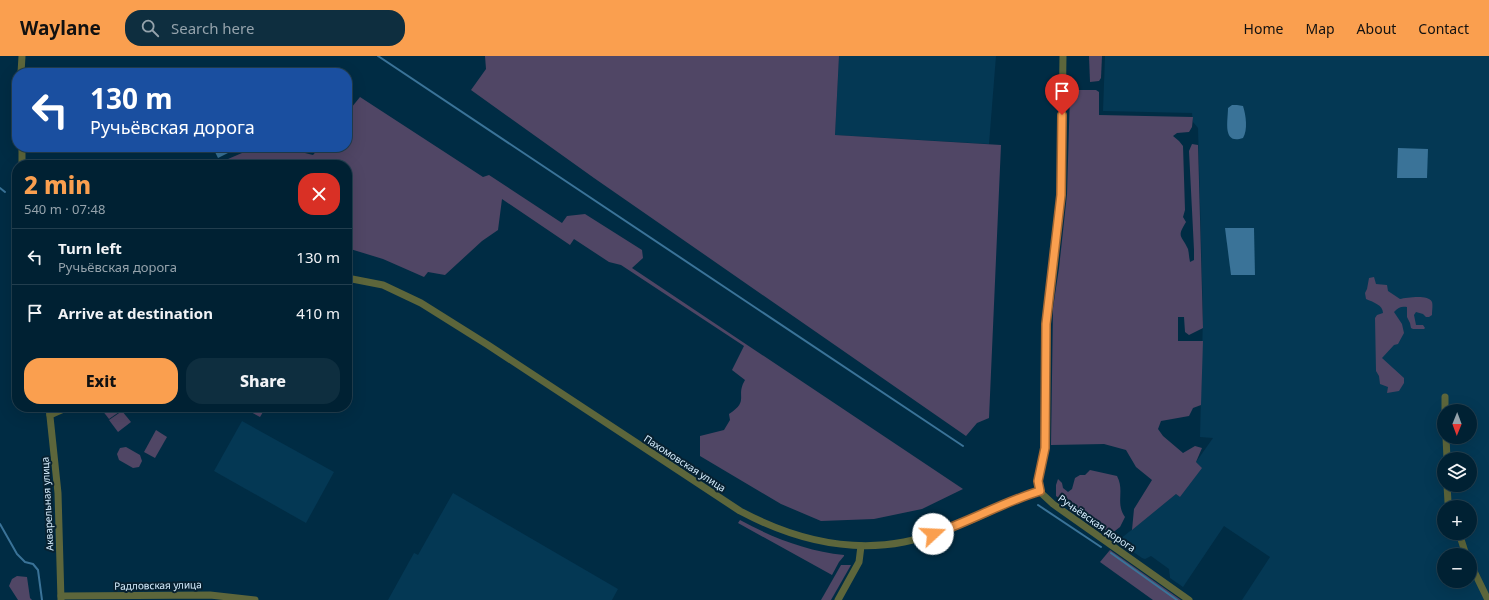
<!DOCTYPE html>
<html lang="en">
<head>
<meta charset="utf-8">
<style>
  body { margin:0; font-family:"Noto Sans",sans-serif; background:#0e2e3f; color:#f1f3f6; height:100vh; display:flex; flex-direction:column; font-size:15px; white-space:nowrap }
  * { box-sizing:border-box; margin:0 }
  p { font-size:13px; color:#95a3ac }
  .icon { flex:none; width:22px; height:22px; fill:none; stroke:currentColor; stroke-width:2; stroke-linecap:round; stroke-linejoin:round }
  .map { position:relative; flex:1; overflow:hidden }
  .panel { position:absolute; left:12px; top:104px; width:340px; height:252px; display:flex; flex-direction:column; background:#002133; border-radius:16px; box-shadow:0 4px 16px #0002,0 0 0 1px #223e4e }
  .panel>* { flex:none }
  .banner { position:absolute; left:12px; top:12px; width:340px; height:84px; border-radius:16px; box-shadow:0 4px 16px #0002,0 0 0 1px #223e4e; background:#1a4fa0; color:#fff; overflow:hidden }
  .needle { width:26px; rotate:181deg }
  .fabs { position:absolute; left:1437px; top:348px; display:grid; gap:8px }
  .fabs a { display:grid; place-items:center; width:40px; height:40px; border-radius:50%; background:#002133; box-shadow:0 4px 16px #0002,0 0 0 1px #223e4e; font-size:20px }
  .pin { position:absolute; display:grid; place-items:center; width:34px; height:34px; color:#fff; margin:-41px -17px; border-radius:50% 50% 50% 0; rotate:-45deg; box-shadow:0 0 4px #0007 }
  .pin .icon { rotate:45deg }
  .me { position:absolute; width:44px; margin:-22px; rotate:70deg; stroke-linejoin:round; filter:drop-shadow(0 0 3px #0008) }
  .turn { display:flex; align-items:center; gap:14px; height:84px; padding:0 12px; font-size:18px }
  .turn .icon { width:52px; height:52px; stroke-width:2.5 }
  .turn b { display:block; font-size:28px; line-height:34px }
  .round { display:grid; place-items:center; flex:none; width:42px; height:42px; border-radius:16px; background:#0e2e3f }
  .overview { display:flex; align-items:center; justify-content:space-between; height:68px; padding:0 12px }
  h1 { font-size:24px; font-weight:800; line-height:30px; color:#fa9f4f }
  .cta { display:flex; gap:8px; margin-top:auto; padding:8px 12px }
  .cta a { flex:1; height:46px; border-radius:16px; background:#fa9f4f; color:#111; font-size:16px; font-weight:800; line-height:46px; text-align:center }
  .cta a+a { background:#0e2e3f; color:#f1f3f6 }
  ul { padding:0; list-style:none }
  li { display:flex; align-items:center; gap:12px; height:56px; padding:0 12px; border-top:1px solid #223e4e }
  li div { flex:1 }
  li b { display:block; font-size:15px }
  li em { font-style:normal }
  header { display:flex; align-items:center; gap:24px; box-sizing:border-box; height:56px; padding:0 20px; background:#fa9f4f; color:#111 }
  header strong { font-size:19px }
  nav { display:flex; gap:22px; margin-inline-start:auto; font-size:14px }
  .search { width:280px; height:36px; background:#0e2e3f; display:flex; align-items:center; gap:10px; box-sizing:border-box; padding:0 14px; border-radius:16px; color:#95a3ac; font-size:15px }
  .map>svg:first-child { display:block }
  .built { fill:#043854; fill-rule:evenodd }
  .green { fill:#504665 }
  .water { fill:#3a7398 }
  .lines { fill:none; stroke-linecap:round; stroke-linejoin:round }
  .stream { stroke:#3a7398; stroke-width:2 }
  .street { stroke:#5d663b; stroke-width:7 }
  .route-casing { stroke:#a26733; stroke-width:10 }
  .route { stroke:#fa9f4f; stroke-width:7 }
  .labels { text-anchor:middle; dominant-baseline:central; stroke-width:4; stroke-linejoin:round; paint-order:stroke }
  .street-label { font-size:10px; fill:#d8efff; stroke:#072131 }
</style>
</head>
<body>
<header>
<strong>Waylane</strong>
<div class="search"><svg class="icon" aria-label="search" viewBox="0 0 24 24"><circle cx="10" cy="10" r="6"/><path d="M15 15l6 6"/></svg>Search here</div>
<nav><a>Home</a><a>Map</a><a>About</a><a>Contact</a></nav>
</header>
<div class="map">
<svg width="1489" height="544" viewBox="0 0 1489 544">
  <rect width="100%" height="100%" fill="#002c44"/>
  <!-- built -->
  <g class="built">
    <polygon points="839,0 996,0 989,88 835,79"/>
    <path d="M1105,0H1489V544H1242L1270,501L1224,470L1183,531L1170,522L1169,513L1151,500L1145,503L1142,502L1119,486V484L1176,438L1180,441L1201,412L1196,406L1213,382L1200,381L1203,259L1198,72L1193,66L1192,57L1103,55ZM1444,355H1470V381H1444ZM1444,403H1470V429H1444ZM1444,451H1470V477H1444ZM1444,499H1470V525H1444Z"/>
    <polygon points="242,365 334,416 306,467 214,415"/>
    <polygon points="453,437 618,533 612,544 388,544 414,497 418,499"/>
  </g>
  <!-- green -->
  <g class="green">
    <polygon points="485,0 839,0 835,79 1001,89 989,362 977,367 966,380 594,122 471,34 486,13"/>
    <polygon points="1089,0 1102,0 1101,22 1099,25 1090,26"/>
    <path d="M1072,34H1096L1099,36V59L1193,61L1192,71L1189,76L1177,77L1173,80L1179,85L1183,90L1185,154L1183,161L1186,166C1176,182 1182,179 1188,193C1189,197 1189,202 1190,206L1194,204V194L1189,95L1192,88L1198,89L1203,272L1189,279L1185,276L1184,261H1178V285H1203L1201,349L1193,352L1189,360L1161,365L1158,373L1163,380L1183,397L1195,390L1202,392L1196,406L1202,412L1180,441L1176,438L1132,474L1134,453L1152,424L1136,411L1126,394L1104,388L1051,389L1053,252L1059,212L1067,138L1070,37Z"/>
    <path d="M360,41L483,121L489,119L562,167L567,160L585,158L642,194L643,202L632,212L963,433L922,453L874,463L821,465L781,448L700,400V380L724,374L730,364L729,358C750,344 735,341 745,324L732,314L744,290L621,209L609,206L574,183L570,189L502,143L498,174L482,185L445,219L428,216L424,221L383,203L347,192V109H214L256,91H281L313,99L320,91H347V57Z"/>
    <path d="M1374,221L1376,228L1387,229L1388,235L1400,243C1407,242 1428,238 1432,246C1433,249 1432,255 1432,259L1429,261H1426L1423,258L1416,256L1414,259L1416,269H1423L1425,272L1424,273H1413L1411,272L1410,267L1407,261V251C1402,250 1398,251 1394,256L1402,268L1404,277L1398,288L1394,289L1382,302L1404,322V327L1399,335L1387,337L1388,331L1380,328L1379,320L1376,315L1375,262L1377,259L1383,257C1383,249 1373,246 1366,243L1365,237L1367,233L1369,222Z"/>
    <polygon points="106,351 120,351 122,354 109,363 102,354"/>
    <polygon points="248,351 266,351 260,361 247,354"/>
    <polygon points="122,355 131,366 118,376 109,364"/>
    <polygon points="156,374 167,381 155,402 144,396"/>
    <polygon points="126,391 140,399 142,405 139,411 133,412 119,404 117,398 120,392"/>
    <path d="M1090,414L1117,420C1125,435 1115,447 1125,461L1120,471L1111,478L1056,440V429L1058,423L1062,427L1063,432L1068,436L1072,433L1075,422L1080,419H1085Z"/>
    <path d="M740,464C773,482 807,495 844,499V500L839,506L832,519L738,467Z"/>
    <polygon points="1110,494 1181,544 1153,544 1100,506"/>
    <polygon points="841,509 851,509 831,544 821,544"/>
    <polygon points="17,520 27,521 30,542 32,544 18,544 9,530 12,523"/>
  </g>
  <!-- water -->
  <g class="water">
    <path d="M1232,49H1237L1243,50C1246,59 1248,74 1243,82C1222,89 1228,65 1228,52Z"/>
    <polygon points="206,91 240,91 218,102 214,94"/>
    <polygon points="1398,92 1428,93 1427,122 1397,122"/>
    <polygon points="1225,172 1254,172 1255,219 1231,219"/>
  </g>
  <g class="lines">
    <!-- stream -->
    <g class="stream">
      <polyline points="378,0 963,390"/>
      <polyline points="0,132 5,136"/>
      <polyline points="1038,449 1101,491"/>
      <polyline points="0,468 17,498 25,506 33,508 38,514 42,544"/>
      <polyline points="1111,497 1177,544"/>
    </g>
    <!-- street -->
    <g class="street">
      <polyline points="1063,0 1061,139 1046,268 1045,392 1038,425 1039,435 1053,448 1189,544"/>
      <polyline points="21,17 22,0"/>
      <polyline points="22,91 22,109"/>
      <path d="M347,222L383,229L421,247L488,289L740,455C791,482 847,497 904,486C946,478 987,457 1026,439L1039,435"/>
      <polyline points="1445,341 1445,355"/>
      <polyline points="49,351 58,437 61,544"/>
      <polyline points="50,359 68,351"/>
      <polyline points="1446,381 1447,403"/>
      <polyline points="1447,429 1448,446 1450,451"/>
      <polyline points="1459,477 1466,499"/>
      <polyline points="1470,507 1488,544"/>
      <polyline points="61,540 210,539 255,544"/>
      <polyline points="838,544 859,506 861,490"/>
    </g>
  </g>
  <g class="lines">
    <!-- route casing -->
    <g class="route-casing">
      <path id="route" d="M933,478C969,466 1003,446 1040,435L1038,425L1045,392L1046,268L1061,139L1062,59"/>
    </g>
    <!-- route -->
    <use href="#route" class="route"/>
  </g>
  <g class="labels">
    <!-- street labels -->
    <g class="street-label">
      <text transform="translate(685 407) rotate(33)">Пахомовская улица</text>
      <text transform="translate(47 448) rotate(-93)">Акварельная улица</text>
      <text transform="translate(1097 467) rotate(35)">Ручьёвская дорога</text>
      <text transform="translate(158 529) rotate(-1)">Радловская улица</text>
    </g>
  </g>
</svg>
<div class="fabs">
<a><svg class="needle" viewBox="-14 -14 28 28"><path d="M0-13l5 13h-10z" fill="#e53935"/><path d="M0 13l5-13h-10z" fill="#95a3ac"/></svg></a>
<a><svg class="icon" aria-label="layers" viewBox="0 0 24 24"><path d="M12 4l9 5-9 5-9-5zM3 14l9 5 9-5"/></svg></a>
<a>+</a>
<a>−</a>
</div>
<div class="pin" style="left:1062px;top:59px;background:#d93025"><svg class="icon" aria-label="arrive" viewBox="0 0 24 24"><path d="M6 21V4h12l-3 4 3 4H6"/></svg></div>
<svg class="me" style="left:933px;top:478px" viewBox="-20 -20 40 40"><circle r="19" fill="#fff"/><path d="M0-13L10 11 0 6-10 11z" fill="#fa9f4f"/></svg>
<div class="banner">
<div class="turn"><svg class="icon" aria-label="left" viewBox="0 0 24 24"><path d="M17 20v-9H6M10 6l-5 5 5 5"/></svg><div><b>130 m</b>Ручьёвская дорога</div></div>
</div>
<section class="panel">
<div class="overview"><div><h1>2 min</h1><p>540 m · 07:48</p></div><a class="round" style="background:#d93025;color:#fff"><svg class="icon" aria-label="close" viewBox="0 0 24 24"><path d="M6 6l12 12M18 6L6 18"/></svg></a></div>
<ul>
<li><svg class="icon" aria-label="left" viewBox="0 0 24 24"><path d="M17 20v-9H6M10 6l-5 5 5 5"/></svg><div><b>Turn left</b><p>Ручьёвская дорога</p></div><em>130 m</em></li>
<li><svg class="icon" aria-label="arrive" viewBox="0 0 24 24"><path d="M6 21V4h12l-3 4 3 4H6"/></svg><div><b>Arrive at destination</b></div><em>410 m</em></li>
</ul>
<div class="cta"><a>Exit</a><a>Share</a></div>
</section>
</div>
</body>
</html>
